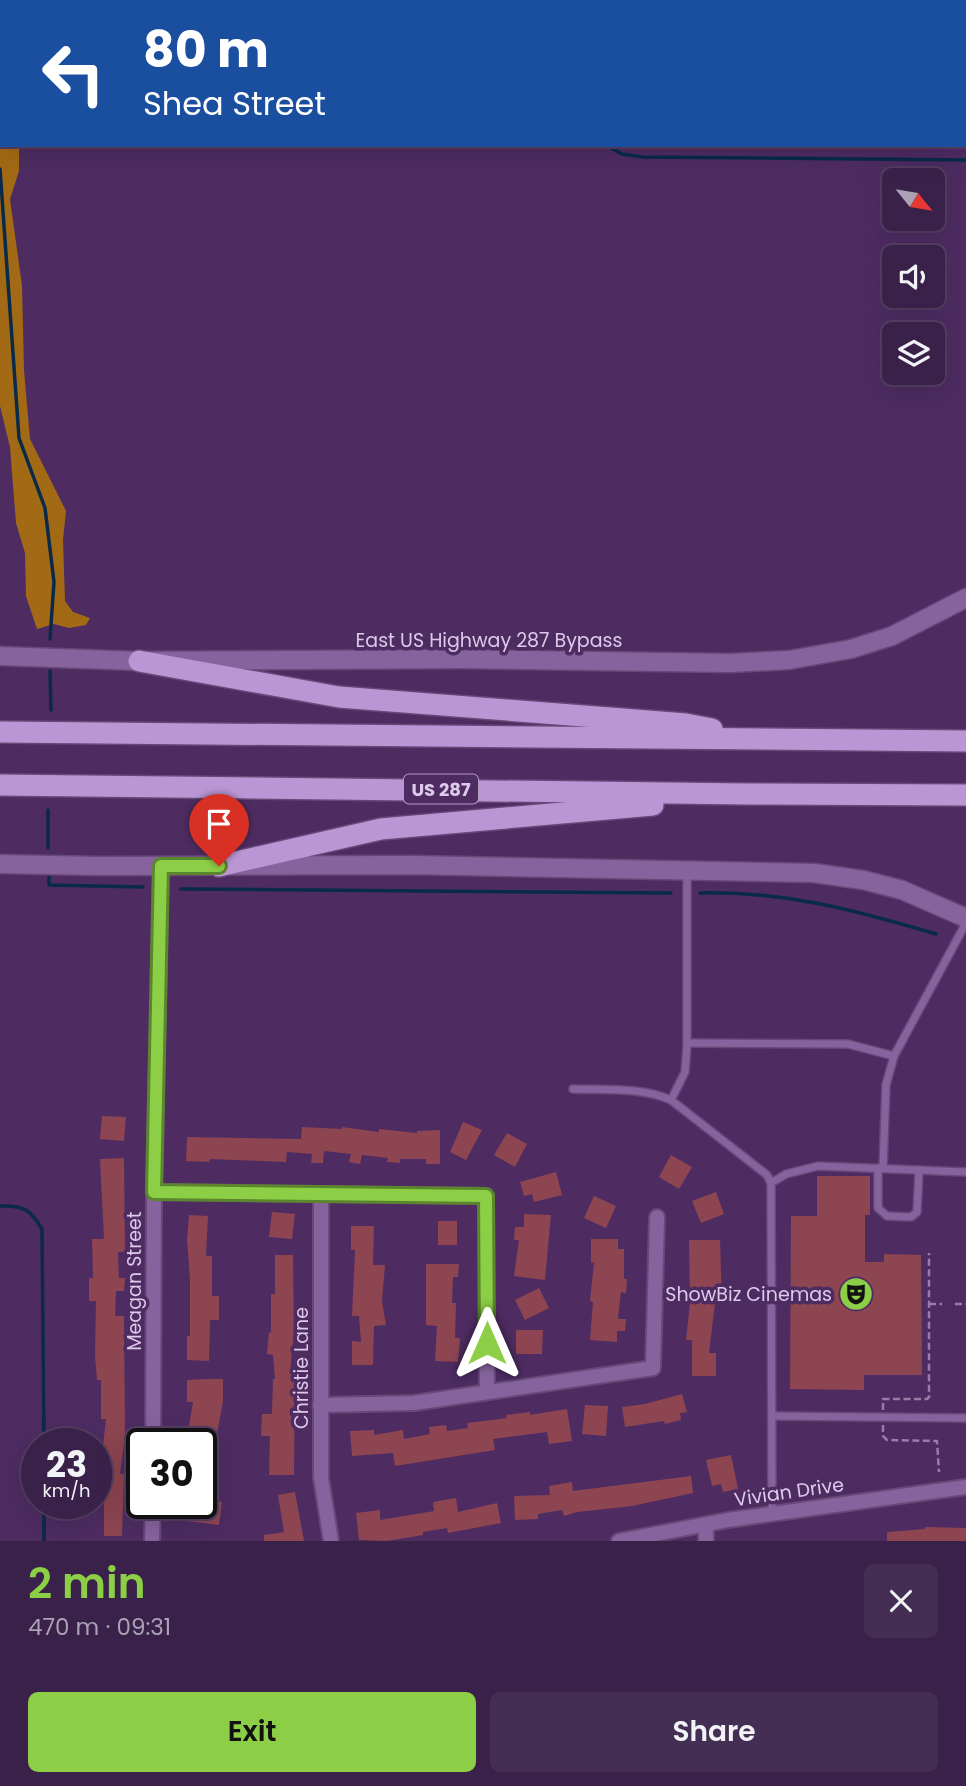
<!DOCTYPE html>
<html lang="en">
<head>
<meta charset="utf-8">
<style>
  body { margin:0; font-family:Poppins,sans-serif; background:#452e54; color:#f1f3f6; height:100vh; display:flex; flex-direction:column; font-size:26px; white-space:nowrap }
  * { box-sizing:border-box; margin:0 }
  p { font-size:23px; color:#aba3b5 }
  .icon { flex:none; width:38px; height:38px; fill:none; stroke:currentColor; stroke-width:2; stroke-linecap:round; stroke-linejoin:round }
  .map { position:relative; height:1541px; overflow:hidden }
  .sheet { display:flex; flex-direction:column; background:#3a214a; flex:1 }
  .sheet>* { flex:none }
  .guide { position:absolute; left:0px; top:0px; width:966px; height:147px; box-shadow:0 7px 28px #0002,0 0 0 2px #543e62; background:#1a4fa0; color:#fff; overflow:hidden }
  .needle { width:46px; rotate:120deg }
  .controls { position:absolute; left:882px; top:168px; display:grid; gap:14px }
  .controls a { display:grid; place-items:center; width:63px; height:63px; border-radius:10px; background:#3a214a; box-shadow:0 7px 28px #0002,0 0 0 2px #543e62; font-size:35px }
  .speed { position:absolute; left:21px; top:1428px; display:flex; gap:14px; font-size:35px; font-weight:700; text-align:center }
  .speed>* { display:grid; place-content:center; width:91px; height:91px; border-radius:50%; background:#3a214a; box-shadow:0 7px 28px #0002,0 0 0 2px #543e62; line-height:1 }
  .speed small { font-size:18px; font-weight:400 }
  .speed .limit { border:4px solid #111; border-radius:10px; background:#fff; color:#111 }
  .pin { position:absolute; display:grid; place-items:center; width:60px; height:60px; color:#fff; margin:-72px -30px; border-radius:50% 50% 50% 0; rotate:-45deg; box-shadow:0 0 7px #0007 }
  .pin .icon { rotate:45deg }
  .me { position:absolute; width:77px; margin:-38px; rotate:0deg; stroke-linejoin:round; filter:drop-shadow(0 0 5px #0008) }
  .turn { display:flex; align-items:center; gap:24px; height:147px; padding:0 28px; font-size:32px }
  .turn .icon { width:91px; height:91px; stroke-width:2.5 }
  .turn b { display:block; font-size:49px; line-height:60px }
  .round { display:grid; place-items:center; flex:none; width:74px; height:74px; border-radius:10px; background:#452e54 }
  .summary { display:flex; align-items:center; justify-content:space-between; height:119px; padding:0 28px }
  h1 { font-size:42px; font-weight:600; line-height:52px; color:#8cce45 }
  .cta { display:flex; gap:14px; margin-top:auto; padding:14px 28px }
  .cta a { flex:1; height:80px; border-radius:10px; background:#8cce45; color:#111; font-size:28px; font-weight:600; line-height:80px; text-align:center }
  .cta a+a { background:#452e54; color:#f1f3f6 }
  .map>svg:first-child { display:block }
  .forest { fill:#a26a15 }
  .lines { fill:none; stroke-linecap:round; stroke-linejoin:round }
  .stream { stroke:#092a49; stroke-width:3.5 }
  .building { fill:#8d4551 }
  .lane-casing { stroke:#674877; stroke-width:10 }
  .street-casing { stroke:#674877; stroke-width:18 }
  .secondary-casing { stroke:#674877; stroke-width:21 }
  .highway-casing { stroke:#674877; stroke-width:24 }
  .path { stroke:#987da8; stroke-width:2.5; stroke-dasharray:7 3.5; stroke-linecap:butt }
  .lane { stroke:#87639e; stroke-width:7 }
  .street { stroke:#87639e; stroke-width:14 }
  .secondary { stroke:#87639e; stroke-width:18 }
  .highway { stroke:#bb96d4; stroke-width:21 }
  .route-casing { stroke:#5b862d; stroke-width:18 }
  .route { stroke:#8cce45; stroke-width:12 }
  .labels { text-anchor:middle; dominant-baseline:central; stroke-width:7; stroke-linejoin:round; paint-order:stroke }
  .shield { fill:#4e2c62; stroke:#b29bc1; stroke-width:2 }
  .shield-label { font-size:18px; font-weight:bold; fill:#ddcaea }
  .street-label { font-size:19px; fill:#ddcaea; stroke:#4e2c62 }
  .poi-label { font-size:19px; fill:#ddcaea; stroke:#4e2c62; text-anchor:end }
</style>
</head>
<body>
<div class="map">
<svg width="966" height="1541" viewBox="0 0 966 1541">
  <rect width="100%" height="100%" fill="#4e2c62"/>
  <!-- forest -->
  <polygon class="forest" points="0,96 2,145 19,145 19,171 10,199 22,286 24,370 30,439 66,511 63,540 65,601 73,612 90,618 86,625 69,628 54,624 37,629 26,596 25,553 16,523 10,447 0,406"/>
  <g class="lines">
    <!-- stream -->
    <g class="stream">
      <polyline points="560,2 560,0"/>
      <polyline points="606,145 622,154 643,157 966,160"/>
      <polyline points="0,169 19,438 45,508 54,582 50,639"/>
      <polyline points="50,671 51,710"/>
      <polyline points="48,810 48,848"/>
      <polyline points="49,877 49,885 143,887"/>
      <polyline points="181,889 671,893"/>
      <path d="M700,893C785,891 855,910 936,934"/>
      <path d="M0,1206C23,1205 30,1209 42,1229L44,1444"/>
      <polyline points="44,1503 44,1541"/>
    </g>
  </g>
  <!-- building -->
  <g class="building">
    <polygon points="102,1116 126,1117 124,1141 100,1139"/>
    <polygon points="463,1122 482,1130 466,1160 450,1152"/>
    <polygon points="302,1127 342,1129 342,1127 379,1132 379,1129 417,1133 417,1131 440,1130 440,1164 426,1164 426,1159 400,1159 400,1163 387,1162 388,1158 362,1155 360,1164 349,1162 351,1154 324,1151 323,1163 311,1163 312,1154 287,1152 286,1162 210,1159 209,1162 186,1161 187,1137 301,1139"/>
    <polygon points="507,1133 527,1144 515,1167 494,1155"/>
    <polygon points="671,1155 692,1167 679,1189 659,1177"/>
    <polygon points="124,1158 125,1252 118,1252 119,1278 125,1278 124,1291 116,1291 115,1316 124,1316 125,1435 120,1474 124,1474 122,1536 104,1536 104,1497 100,1497 102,1455 106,1419 101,1419 101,1380 97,1380 95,1356 96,1301 89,1301 89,1278 93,1278 92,1239 104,1239 100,1159"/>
    <polygon points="556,1172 562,1195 534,1202 532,1194 524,1196 520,1182"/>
    <polygon points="817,1176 870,1176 870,1215 865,1215 865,1262 884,1262 884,1254 921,1255 922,1375 864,1375 864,1390 790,1389 791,1216 817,1216"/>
    <polygon points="716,1192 724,1214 701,1223 692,1201"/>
    <polygon points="594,1196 616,1206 606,1228 584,1218"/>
    <polygon points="272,1212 295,1214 292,1239 269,1237"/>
    <polygon points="524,1214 551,1215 545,1280 514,1276 519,1240 514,1240 515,1227 524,1227"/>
    <polygon points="189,1215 208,1216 206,1256 212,1256 212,1296 219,1296 219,1320 210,1320 209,1361 187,1360 187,1336 190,1336 190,1280 187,1239"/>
    <rect x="438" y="1221" width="19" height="24"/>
    <polygon points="351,1226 374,1226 373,1265 385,1265 382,1301 386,1325 374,1326 373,1365 352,1365 352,1341 361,1342 359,1316 352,1316 355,1250 351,1250"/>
    <polygon points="591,1239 618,1239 618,1249 624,1249 624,1279 627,1279 626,1293 621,1292 618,1319 626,1319 625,1331 617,1331 617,1342 590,1340 593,1302 590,1301 594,1262 591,1263"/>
    <polygon points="689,1240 720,1240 722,1303 715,1303 709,1353 716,1353 716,1376 692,1376 692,1340 686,1340 690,1303"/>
    <polygon points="275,1255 293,1255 294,1331 290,1373 295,1373 294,1475 269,1475 270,1436 261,1436 262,1414 272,1414 273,1379 275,1379 273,1355 267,1354 269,1332 271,1333 271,1294 275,1294"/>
    <polygon points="426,1264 459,1264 458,1277 453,1277 452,1303 456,1303 455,1338 460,1338 458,1362 435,1361 437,1326 426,1325"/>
    <polygon points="539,1288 549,1308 525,1320 515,1300"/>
    <polygon points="516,1330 543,1330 542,1354 516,1354"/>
    <polygon points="207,1379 223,1379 223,1401 216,1440 211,1439 211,1481 201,1481 201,1444 186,1443 193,1402 187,1402 187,1380"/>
    <polygon points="682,1394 687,1412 680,1413 681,1420 665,1424 664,1421 625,1427 622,1407 645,1404"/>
    <polygon points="585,1405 608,1406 606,1436 582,1434"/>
    <polygon points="567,1409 572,1441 549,1444 547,1432 493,1439 495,1450 395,1466 393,1453 352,1456 350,1431 374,1430 374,1435 403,1430 404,1439 430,1434 429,1427 446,1425 447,1431 468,1428 467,1423 507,1418 506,1415 530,1412 530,1415"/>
    <polygon points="731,1455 738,1489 723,1492 721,1484 712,1486 706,1460"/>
    <polygon points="691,1476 693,1493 632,1506 577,1512 564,1516 562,1510 538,1514 538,1519 515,1520 514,1496 550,1495 549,1486 572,1482 573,1491"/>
    <polygon points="295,1492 304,1541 264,1541 264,1535 284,1532 278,1495"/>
    <polygon points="456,1498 458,1512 497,1503 501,1523 448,1533 447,1528 423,1532 423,1535 387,1541 359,1540 356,1513 380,1510 380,1520 434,1511 433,1502"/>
    <polygon points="201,1499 222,1502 219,1525 187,1521 189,1503 201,1503"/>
    <polygon points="925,1527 966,1528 966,1541 887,1541 887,1532 925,1529"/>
  </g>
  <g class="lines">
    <!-- lane casing -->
    <g class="lane-casing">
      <g id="lane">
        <polyline points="737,0 737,2"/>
        <polyline points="595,2 595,0"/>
        <polyline points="876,2 876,0"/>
        <polyline points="964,130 966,130"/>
        <polyline points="687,870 687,1046 685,1072 671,1100 767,1175 771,1183 772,1514"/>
        <polyline points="687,1043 848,1044 894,1056"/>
        <path d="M573,1089C605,1090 641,1087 671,1100"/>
        <polyline points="878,1168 878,1208 887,1216 911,1217 917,1212 919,1170"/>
        <polyline points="883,1168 886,1085 894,1056 966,923"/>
        <polyline points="771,1183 786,1174 818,1166 966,1172"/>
        <polyline points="772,1416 966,1418"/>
      </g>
    </g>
    <!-- street casing -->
    <g class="street-casing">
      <g id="street">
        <polyline points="667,2 667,0"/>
        <polyline points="805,2 805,0"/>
        <polyline points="945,2 945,0"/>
        <polyline points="964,60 966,60"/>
        <polyline points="154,1192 486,1196 487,1392"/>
        <polyline points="321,1194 321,1478 331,1541"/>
        <polyline points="320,1405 414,1403 653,1368 657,1217"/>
        <polyline points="153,1444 154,1192 161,866"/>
        <polyline points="706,1525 706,1541"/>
        <polyline points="152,1541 153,1503"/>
        <polyline points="619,1541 728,1520 966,1487"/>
      </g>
    </g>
    <!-- secondary casing -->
    <g class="secondary-casing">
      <g id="secondary">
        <polyline points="0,656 139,661 462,659 730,663 789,660 851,649 892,636 966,598"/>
        <polyline points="0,864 99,866 413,865 814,873 863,880 902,890 966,918"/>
      </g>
    </g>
    <!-- highway casing -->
    <g class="highway-casing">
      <g id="highway">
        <polyline points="139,661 339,697 686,724 712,729"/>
        <polyline points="0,732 966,741"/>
        <polyline points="0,785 748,794 966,795"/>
        <polyline points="219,866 381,829 653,805"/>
      </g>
    </g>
    <!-- path -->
    <g class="path">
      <polyline points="929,1304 942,1304"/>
      <polyline points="955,1304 966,1304"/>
      <polyline points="883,1410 883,1399 927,1399 929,1397 929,1253"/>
      <polyline points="883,1425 883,1436 887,1440 937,1441 939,1472"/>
    </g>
    <!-- lane -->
    <use href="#lane" class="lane"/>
    <!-- street -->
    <use href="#street" class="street"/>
    <!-- secondary -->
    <use href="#secondary" class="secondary"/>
    <!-- highway -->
    <use href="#highway" class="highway"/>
  </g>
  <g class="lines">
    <!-- route casing -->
    <g class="route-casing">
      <polyline id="route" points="219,866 161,866 154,1192 486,1196 487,1343"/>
    </g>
    <!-- route -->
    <use href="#route" class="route"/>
  </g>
  <!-- icons -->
  <defs>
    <g id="theatre-disc" transform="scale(1.75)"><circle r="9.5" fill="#8cce45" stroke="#4e2c62"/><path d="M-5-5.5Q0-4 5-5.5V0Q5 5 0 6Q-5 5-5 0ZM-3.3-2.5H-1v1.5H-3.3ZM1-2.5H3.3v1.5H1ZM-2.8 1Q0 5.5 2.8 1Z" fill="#111"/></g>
  </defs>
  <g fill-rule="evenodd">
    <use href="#theatre-disc" x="856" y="1294"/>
  </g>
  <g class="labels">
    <!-- shield labels -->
    <rect class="shield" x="404" y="774.5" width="74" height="29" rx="5"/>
    <g class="shield-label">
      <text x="441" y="789">US 287</text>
    </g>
    <!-- street labels -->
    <g class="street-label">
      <text x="489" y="640">East US Highway 287 Bypass</text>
      <text transform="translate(134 1281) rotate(-90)">Meagan Street</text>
      <text transform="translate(301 1368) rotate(-90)">Christie Lane</text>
      <text transform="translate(789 1492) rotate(-8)">Vivian Drive</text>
    </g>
    <!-- poi labels -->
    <g class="poi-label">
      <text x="832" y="1294">ShowBiz Cinemas</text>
    </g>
  </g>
</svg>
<div class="controls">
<a><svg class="needle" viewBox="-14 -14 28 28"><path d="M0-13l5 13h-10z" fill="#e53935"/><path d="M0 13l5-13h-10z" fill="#aba3b5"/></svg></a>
<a><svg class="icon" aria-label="sound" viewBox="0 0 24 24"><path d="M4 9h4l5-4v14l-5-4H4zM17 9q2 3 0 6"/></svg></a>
<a><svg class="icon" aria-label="layers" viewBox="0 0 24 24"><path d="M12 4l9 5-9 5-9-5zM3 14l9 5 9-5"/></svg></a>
</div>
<div class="speed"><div>23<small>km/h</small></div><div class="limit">30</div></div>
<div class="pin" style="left:219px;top:866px;background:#d93025"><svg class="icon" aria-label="arrive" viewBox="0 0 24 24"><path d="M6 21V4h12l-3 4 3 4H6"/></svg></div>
<svg class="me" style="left:487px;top:1343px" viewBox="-20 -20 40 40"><path d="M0-17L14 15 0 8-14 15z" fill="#8cce45" stroke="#fff" stroke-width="4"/></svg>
<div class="guide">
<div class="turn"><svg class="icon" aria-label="left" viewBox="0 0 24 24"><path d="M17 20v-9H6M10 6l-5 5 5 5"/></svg><div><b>80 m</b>Shea Street</div></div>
</div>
</div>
<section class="sheet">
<div class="summary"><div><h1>2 min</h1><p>470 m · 09:31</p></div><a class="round"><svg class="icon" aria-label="close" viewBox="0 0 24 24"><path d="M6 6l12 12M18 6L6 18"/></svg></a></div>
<div class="cta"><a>Exit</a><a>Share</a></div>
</section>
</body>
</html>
